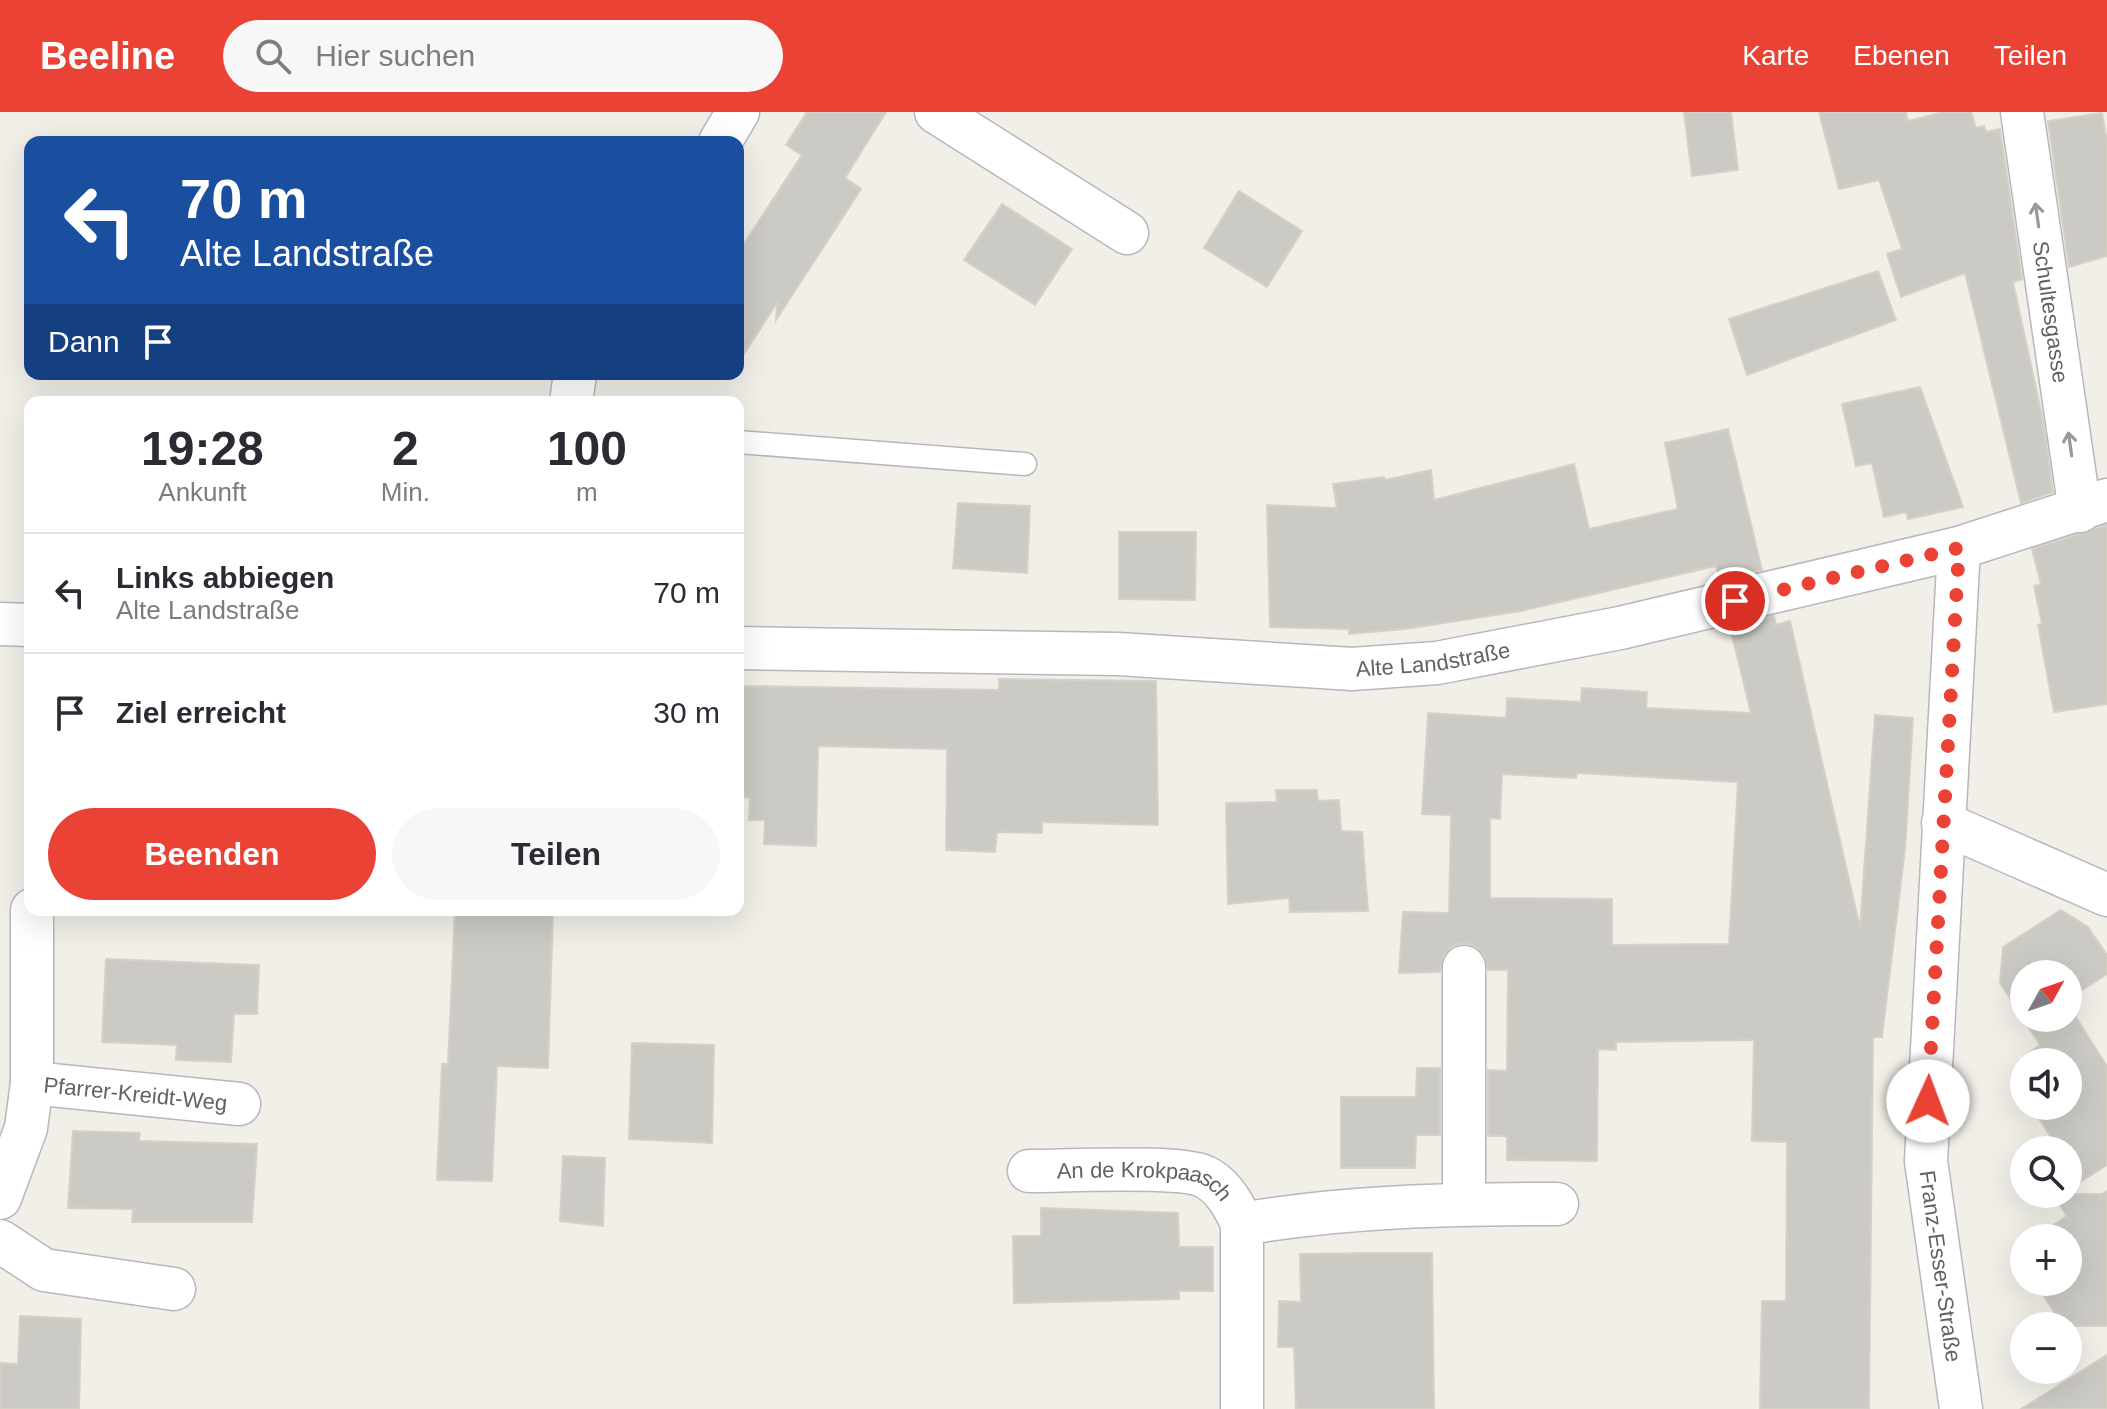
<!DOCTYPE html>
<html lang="de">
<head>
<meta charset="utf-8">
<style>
  body { margin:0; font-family:Arial,sans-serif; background:#f7f7f7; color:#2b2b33; height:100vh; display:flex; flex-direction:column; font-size:30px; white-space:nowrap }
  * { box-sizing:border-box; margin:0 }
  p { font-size:26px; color:#7c7c81 }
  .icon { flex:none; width:44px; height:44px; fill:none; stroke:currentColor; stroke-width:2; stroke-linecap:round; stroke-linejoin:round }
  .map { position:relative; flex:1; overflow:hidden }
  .sheet { position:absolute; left:24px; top:284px; width:720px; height:520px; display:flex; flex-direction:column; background:#fff; border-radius:16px; box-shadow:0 8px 32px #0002 }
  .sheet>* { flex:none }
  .banner { position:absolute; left:24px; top:24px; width:720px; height:244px; border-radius:16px; box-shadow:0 8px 32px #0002; background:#1a4fa0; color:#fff; overflow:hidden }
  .needle { width:52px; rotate:50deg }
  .fabs { position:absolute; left:2010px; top:848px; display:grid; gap:16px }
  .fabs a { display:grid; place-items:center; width:72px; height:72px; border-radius:50%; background:#fff; box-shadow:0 8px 32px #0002; font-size:40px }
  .pin { position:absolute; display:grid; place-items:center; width:68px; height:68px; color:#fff; margin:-34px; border:4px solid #fff; border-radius:50%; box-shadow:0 2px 8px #0007 }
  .me { position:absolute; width:88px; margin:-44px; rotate:2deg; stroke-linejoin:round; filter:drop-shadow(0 0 6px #0008) }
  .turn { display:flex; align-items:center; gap:28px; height:168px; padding:0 24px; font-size:36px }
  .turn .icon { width:104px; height:104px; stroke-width:2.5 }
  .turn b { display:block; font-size:56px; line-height:68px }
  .then { display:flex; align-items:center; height:76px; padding:0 24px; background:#0003; gap:16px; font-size:30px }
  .eta { display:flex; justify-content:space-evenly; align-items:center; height:136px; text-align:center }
  .eta b { font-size:48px; font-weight:600; line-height:56px }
  .cta { display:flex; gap:16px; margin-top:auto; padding:16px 24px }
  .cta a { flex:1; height:92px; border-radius:48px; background:#ea4335; color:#fff; font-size:32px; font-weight:600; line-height:92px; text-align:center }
  .cta a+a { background:#f7f7f7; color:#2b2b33 }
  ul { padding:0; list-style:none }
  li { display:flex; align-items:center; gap:24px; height:120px; padding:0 24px; border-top:2px solid #e1e1e2 }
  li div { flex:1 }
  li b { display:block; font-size:30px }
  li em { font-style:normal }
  header { display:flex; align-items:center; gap:48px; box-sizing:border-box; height:112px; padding:0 40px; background:#ea4335; color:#fff }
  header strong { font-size:38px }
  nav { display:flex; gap:44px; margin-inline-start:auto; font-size:28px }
  .search { width:560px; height:72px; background:#f7f7f7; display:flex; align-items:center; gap:20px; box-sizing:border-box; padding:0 28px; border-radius:44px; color:#7c7c81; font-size:30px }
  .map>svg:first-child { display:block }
  .building { fill:#cccac5; stroke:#d6d1c6; stroke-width:2; fill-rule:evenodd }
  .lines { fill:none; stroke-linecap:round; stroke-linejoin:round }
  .service-casing { stroke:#b5b8bc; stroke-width:25 }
  .minor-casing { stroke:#b5b8bc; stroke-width:45 }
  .service { stroke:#fff; stroke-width:22 }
  .minor { stroke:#fff; stroke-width:42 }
  .oneway { stroke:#979a9d }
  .route { stroke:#ea4335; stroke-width:14; stroke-dasharray:0 25.2 }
  .labels { text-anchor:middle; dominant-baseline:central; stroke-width:8; stroke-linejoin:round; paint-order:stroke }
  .street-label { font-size:22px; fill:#5f6368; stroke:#fff }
</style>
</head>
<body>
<header>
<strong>Beeline</strong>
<div class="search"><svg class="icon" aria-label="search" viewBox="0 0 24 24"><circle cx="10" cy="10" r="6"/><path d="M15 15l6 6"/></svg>Hier suchen</div>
<nav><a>Karte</a><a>Ebenen</a><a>Teilen</a></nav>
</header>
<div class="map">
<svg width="2107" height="1297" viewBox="0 0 2107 1297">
  <rect width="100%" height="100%" fill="#f1efe8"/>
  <!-- building -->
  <g class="building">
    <polygon points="807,0 886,0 845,66 861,77 776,208 777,191 738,251 738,141 802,43 786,33"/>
    <polygon points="1684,0 1731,0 1738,58 1692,64"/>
    <polygon points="1819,0 1906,0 1908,9 1944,0 1971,0 1976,16 1984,14 1986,20 2000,17 2022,167 2013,170 2043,309 2053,380 2021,391 1965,161 1901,185 1887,142 1902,137 1879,68 1839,77"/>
    <polygon points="2102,1 2107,30 2107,144 2069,155 2048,9"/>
    <polygon points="1239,79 1302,119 1267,175 1204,136"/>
    <polygon points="1002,92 1072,137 1035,193 964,148"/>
    <polygon points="1878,159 1896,208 1747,263 1729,207"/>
    <polygon points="1920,275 1963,395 1908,407 1906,400 1884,405 1872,351 1856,354 1842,292"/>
    <polygon points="1728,317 1762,458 1719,468 1716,454 1521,499 1405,517 1349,522 1349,517 1270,515 1267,393 1337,396 1333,372 1384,365 1385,368 1431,358 1434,388 1574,352 1589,417 1678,397 1665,331"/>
    <polygon points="958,391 1030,394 1027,461 953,456"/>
    <polygon points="2107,413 2107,592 2054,600 2038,513 2042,512 2034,474 2041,472 2032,437"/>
    <polygon points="1119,420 1196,420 1195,488 1119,487"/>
    <path d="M1774,504L1776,513L1790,509L1860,816L1875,603L1913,606L1905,737L1882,925H1873L1869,1297H1760L1762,1189H1786L1787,1030L1752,1029L1754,928L1616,930V938L1598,937L1597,1049L1507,1048V1024H1488V958L1507,959L1508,858H1488L1484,842L1475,834L1463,831L1453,834L1444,842L1440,860L1399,861L1403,800L1449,801L1451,703L1422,702L1428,601L1506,606L1507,586L1581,590L1582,576L1647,580L1646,596L1751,601L1730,515ZM1577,661L1738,670L1729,832L1612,833V787L1490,786V706L1500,707L1502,662L1576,666Z"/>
    <polygon points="999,567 1156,569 1158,713 1042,710 1042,721 997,720 995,740 946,738 947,637 818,634 816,734 764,732 765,708 749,708 750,686 738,684 738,574 999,578"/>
    <polygon points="1276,678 1317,678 1318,689 1339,688 1341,719 1362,720 1368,799 1290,800 1289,786 1228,792 1226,691 1277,690"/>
    <polygon points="455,798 553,798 548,956 497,954 492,1069 437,1068 442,952 448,952"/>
    <polygon points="2061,798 2088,815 2107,843 2107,862 2068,887 2068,862 2024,862 2024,906 2068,906 2068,893 2107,954 2107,1053 2080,1070 2068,1052 2068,1038 2059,1038 2031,994 2068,994 2068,950 2026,950 2023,945 2040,933 2000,871 2003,835"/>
    <polygon points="106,847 259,853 257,902 234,902 231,950 176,948 177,933 102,930"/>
    <polygon points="632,931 714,933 712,1031 629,1027"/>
    <polygon points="1417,956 1440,956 1440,1023 1416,1023 1415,1056 1341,1056 1341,985 1416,985"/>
    <polygon points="73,1019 140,1021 139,1029 257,1032 252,1110 132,1110 133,1097 68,1096"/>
    <polygon points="563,1044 605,1046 603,1114 560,1109"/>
    <polygon points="2107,1079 2107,1214 2063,1214 2035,1170 2068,1170 2068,1126 2033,1126 2067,1104 2053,1082 2102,1082"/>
    <polygon points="1041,1096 1178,1101 1179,1135 1213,1135 1213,1179 1179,1179 1179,1187 1014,1191 1013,1124 1041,1124"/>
    <polygon points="1375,1141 1432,1141 1434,1297 1296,1297 1294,1235 1278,1235 1279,1189 1301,1190 1300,1142"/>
    <polygon points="20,1204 81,1207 79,1297 0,1297 0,1251 18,1252"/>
    <polygon points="2107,1243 2107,1297 2021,1297"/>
  </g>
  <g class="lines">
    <!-- service casing -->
    <g class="service-casing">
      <polyline id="service" points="738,330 1025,352"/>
    </g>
    <!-- minor casing -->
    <g class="minor-casing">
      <g id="minor">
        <polyline points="936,0 1127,121"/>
        <path id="s1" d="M2022,0L2080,399"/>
        <polyline points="720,30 738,0"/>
        <polyline points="571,290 575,262"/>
        <path id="s2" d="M1959,436L1926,1049L1961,1297"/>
        <polyline points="0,512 30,513"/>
        <path id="s3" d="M738,536L1118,542L1352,557L1437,551L1620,516L1959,436L2107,388"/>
        <polyline points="1943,711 2107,783"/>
        <path id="s4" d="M32,971L239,992"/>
        <path id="s5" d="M1029,1059C1063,1059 1178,1053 1203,1064C1222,1072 1235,1095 1242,1112V1297"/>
        <polyline points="0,1086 26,1016 32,971 32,798"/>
        <polyline points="1464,1092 1464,855"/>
        <path d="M1242,1112C1346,1094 1452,1092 1557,1092"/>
        <polyline points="0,1129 44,1158 174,1177"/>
      </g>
    </g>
    <!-- service -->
    <use href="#service" class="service"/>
    <!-- minor -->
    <use href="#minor" class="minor"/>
  </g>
  <!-- one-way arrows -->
  <defs><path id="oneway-shaft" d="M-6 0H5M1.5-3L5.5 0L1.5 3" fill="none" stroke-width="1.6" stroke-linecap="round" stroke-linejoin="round" transform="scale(2)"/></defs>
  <g class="oneway">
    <use href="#oneway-shaft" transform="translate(2037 103) rotate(-98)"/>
    <use href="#oneway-shaft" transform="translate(2070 332) rotate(-98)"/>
  </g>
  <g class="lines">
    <!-- route -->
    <polyline class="route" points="1735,489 1959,436 1928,989"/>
  </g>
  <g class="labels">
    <!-- street labels -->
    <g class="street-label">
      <text stroke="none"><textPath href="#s1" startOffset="202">Schultesgasse</textPath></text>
      <text stroke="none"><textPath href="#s3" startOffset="696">Alte Landstraße</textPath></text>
      <text stroke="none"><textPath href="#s4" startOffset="104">Pfarrer-Kreidt-Weg</textPath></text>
      <text stroke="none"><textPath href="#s5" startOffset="118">An de Krokpaasch</textPath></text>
      <text stroke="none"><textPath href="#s2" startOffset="720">Franz-Esser-Straße</textPath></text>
    </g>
  </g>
</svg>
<div class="fabs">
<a><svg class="needle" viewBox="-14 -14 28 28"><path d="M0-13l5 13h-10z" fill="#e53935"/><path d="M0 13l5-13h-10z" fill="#7c7c81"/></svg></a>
<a><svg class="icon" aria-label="sound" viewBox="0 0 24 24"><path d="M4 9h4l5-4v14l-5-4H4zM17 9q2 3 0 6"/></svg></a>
<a><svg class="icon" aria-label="search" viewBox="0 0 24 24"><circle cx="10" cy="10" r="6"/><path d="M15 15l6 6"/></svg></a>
<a>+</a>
<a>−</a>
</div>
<div class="pin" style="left:1735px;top:489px;background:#d93025"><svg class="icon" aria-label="arrive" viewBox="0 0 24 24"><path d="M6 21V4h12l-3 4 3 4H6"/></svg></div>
<svg class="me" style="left:1928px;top:989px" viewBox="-20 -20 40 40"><circle r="19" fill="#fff"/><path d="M0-13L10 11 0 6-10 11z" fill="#ea4335"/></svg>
<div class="banner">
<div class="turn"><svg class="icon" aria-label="left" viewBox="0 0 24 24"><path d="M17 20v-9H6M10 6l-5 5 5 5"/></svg><div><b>70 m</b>Alte Landstraße</div></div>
<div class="then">Dann<svg class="icon" aria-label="arrive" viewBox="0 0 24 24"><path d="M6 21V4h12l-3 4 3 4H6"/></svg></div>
</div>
<section class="sheet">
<div class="eta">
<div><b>19:28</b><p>Ankunft</p></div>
<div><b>2</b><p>Min.</p></div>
<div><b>100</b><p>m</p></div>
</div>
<ul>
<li><svg class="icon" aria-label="left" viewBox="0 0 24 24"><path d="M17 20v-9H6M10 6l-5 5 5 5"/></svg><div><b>Links abbiegen</b><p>Alte Landstraße</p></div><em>70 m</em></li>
<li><svg class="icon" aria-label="arrive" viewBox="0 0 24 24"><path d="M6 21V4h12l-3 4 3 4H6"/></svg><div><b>Ziel erreicht</b></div><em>30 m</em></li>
</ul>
<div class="cta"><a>Beenden</a><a>Teilen</a></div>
</section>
</div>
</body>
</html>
